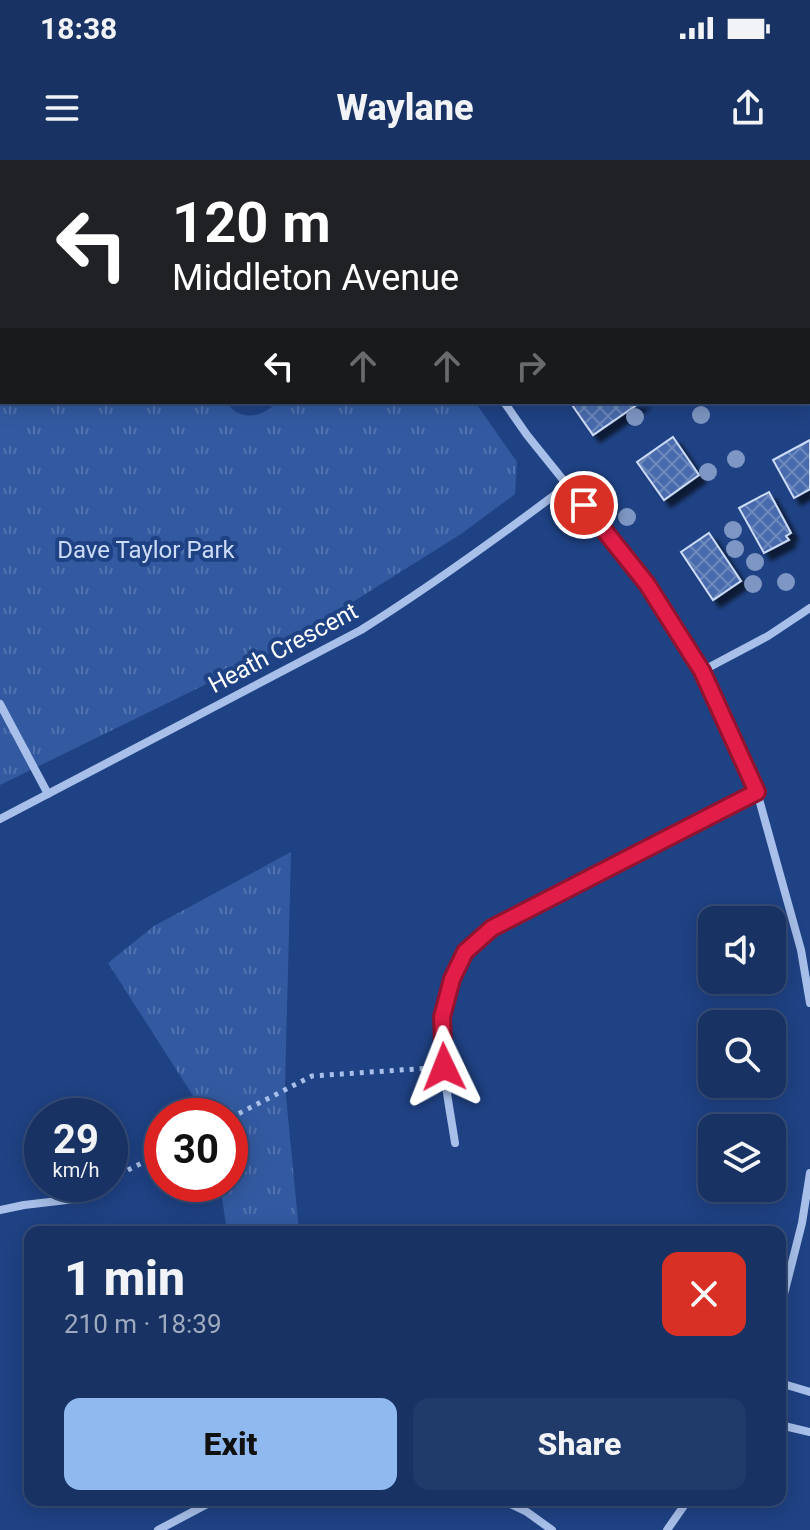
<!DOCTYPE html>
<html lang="en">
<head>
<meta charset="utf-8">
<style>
  body { margin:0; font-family:Roboto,sans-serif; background:#203a69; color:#f1f3f6; height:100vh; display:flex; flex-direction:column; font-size:30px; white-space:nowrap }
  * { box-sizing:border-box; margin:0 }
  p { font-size:26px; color:#9eaabe }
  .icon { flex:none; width:44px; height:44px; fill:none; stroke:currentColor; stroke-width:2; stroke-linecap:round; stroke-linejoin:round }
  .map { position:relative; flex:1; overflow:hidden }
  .sheet { position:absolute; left:24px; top:1066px; width:762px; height:280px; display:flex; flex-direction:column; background:#173263; border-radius:16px; box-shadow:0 4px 20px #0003,0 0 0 2px #364d78 }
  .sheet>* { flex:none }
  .hud { position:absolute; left:0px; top:0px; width:810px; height:244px; box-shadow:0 4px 20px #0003,0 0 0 2px #364d78; background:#202124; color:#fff; overflow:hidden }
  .controls { position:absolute; left:698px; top:746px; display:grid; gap:16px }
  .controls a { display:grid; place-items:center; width:88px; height:88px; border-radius:16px; background:#173263; box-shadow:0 4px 20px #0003,0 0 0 2px #364d78; font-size:40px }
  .speed { position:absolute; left:24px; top:938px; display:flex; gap:16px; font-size:40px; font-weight:700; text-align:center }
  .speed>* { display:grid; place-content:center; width:104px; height:104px; border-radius:50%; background:#173263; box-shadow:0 4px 20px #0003,0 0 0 2px #364d78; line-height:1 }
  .speed small { font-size:20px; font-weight:400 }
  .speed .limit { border:12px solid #d22; background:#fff; color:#111 }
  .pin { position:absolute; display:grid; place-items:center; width:68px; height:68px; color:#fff; margin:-34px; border:4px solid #fff; border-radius:50%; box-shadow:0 2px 8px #0007 }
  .me { position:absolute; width:88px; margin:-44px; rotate:358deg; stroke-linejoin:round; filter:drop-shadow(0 0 6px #0008) }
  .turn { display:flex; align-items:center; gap:28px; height:168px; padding:0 40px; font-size:36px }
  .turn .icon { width:104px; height:104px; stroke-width:2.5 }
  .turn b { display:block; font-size:56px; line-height:68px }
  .lanes { display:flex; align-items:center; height:76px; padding:0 40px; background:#0003; justify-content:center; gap:40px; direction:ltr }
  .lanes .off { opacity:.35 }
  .round { display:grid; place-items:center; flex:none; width:84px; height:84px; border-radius:16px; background:#203a69 }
  .overview { display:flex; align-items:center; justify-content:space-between; height:136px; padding:0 40px }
  h1 { font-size:48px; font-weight:800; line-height:60px }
  .action { display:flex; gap:16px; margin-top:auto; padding:16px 40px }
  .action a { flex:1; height:92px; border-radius:16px; background:#90b9f0; color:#111; font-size:32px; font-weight:800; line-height:92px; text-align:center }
  .action a+a { background:#203a69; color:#f1f3f6 }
  .status { display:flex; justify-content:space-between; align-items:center; height:56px; padding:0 40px; background:#173263; direction:ltr }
  .status svg { height:22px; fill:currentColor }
  header { display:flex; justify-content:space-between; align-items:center; height:104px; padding:0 40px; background:#173263; font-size:36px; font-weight:800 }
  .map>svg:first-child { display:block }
  .grass { fill:url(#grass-tufts) }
  .building { fill:url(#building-cross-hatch); stroke:#ccdbf7; stroke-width:2; filter:url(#shadow) }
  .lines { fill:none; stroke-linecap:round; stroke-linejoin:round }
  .path { stroke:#a7bfe9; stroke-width:5; stroke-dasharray:4 6; stroke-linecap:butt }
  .minor { stroke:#a7bfe9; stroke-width:8 }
  .tree { fill:#7e96c3 }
  .route-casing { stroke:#92132f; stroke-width:20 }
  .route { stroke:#e11d48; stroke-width:14 }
  .labels { text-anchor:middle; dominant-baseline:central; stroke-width:8; stroke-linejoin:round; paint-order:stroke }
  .park-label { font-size:24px; fill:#ccdbf7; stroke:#1f4284 }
  .street-label { font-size:24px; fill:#fff; stroke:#1f4284 }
</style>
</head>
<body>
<div class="status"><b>18:38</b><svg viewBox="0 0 49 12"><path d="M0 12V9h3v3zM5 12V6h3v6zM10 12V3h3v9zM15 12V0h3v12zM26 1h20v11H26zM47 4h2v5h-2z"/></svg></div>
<header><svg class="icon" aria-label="menu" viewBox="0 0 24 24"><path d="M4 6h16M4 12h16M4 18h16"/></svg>Waylane<svg class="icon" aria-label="share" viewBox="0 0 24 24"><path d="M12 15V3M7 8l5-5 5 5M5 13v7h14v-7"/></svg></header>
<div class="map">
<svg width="810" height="1370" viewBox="0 0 810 1370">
  <defs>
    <pattern id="grass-tufts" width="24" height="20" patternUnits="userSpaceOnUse" patternTransform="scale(2)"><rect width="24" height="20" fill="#335aa1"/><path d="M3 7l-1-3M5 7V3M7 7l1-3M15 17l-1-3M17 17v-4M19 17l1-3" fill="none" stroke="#5273af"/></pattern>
    <pattern id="building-cross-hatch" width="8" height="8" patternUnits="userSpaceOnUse" patternTransform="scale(2)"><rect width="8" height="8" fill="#486bad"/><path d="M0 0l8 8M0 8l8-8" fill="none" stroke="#6d89bd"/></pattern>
    <filter id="shadow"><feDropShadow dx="7" dy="7" stdDeviation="2" flood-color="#0009"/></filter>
  </defs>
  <rect width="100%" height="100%" fill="#1f4284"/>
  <!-- grass -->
  <g class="grass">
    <path d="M0,169H2V242H226C240,262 262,258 277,242H475L517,302L515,334L461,374L276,490L0,625Z"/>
    <polygon points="291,692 285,926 299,1072 227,1072 220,1024 230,1024 230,956 206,956 108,803 154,766"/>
  </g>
  <!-- building -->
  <g class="building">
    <polygon points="570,242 641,242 593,275"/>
    <polygon points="673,277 699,315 664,340 637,302"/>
    <polygon points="810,280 810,329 794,338 773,300"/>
    <polygon points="769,332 791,373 786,376 789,380 764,393 739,348"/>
    <polygon points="709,373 741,421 713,440 681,392"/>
  </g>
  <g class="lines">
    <!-- path -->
    <g class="path">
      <polyline points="230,958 312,916 431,908"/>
      <polyline points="110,1019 162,993"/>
    </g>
    <!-- minor -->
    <g class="minor">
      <polyline points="387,0 387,2"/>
      <polyline points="19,2 21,0"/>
      <polyline points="0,10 2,9"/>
      <polyline points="0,202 2,201"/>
      <polyline points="504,242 527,275 647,424 702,511 757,632 801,790 810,843"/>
      <polyline points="702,511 768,476 810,448"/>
      <polyline points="0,544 48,634"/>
      <path d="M0,659L361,470C433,425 500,376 568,325"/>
      <path d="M455,983C446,923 427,849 464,794C471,784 483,776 492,768L757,632"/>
      <polyline points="0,1050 24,1045 84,1038"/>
      <polyline points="780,1150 802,1063 810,1013"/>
      <polyline points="780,1223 810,1232"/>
      <polyline points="780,1265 810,1272"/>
      <polyline points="502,1340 527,1352 552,1370"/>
      <polyline points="158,1370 215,1340"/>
      <polyline points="667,1370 688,1340"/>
    </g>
  </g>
  <!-- trees -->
  <g class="tree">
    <circle cx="701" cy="255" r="9"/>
    <circle cx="635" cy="257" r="9"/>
    <circle cx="736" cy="299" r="9"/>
    <circle cx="708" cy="312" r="9"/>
    <circle cx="627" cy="357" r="9"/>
    <circle cx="733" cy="370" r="9"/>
    <circle cx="735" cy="389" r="9"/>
    <circle cx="755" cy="402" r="9"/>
    <circle cx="786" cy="422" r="9"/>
    <circle cx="753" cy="424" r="9"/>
  </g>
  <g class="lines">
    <!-- route casing -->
    <g class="route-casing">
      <polyline id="route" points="444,907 442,857 452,819 465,792 492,768 757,632 702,511 647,424 584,345"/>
    </g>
    <!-- route -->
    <use href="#route" class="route"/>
  </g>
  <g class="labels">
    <!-- park labels -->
    <g class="park-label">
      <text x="146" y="390">Dave Taylor Park</text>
    </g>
    <!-- street labels -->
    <g class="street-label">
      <text transform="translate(283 488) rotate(-28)">Heath Crescent</text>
    </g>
  </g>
</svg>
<div class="controls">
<a><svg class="icon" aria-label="sound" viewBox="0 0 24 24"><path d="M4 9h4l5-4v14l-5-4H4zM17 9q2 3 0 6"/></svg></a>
<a><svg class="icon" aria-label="search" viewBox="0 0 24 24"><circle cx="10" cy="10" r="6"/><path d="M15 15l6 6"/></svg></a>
<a><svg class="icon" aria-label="layers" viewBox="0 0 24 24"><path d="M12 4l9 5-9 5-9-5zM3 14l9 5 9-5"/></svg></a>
</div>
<div class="speed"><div>29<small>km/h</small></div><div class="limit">30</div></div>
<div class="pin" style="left:584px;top:345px;background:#d93025"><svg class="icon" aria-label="arrive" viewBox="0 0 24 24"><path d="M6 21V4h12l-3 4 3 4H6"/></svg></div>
<svg class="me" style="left:444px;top:907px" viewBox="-20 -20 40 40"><path d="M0-17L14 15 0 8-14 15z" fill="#e11d48" stroke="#fff" stroke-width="4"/></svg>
<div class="hud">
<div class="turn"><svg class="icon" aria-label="left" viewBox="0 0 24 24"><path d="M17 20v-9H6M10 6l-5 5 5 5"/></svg><div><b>120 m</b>Middleton Avenue</div></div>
<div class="lanes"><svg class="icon" aria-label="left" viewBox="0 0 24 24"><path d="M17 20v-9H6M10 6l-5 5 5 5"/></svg><svg class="icon off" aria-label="ahead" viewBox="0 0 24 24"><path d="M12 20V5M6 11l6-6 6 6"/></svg><svg class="icon off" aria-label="ahead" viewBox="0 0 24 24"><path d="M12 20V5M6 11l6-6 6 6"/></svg><svg class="icon off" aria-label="right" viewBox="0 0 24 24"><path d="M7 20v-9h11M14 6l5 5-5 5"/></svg></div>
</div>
<section class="sheet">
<div class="overview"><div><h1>1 min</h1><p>210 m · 18:39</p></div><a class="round" style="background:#d93025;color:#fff"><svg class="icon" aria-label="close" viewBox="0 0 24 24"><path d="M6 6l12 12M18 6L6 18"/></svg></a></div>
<div class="action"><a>Exit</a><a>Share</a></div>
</section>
</div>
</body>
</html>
